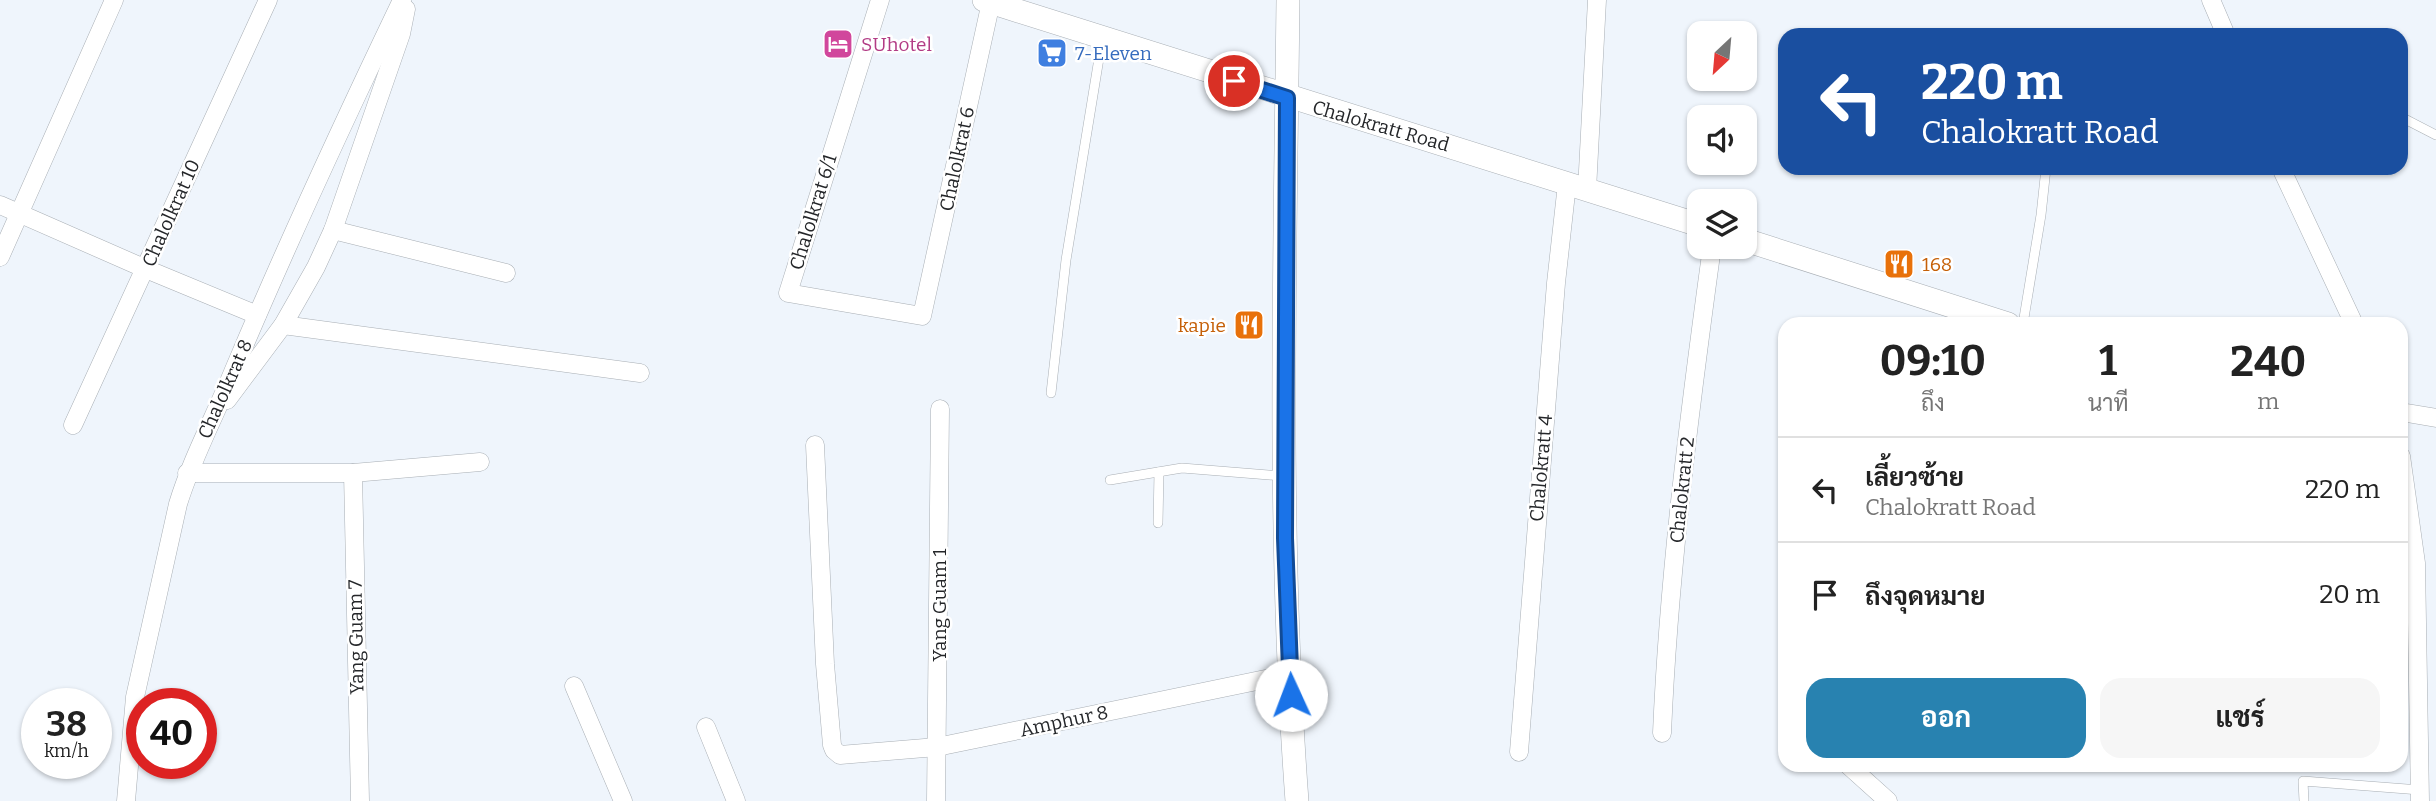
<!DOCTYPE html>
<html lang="th">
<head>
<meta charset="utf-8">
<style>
  body { margin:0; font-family:Bitter,Sarabun,serif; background:#f6f6f6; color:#222; height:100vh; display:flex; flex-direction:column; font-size:26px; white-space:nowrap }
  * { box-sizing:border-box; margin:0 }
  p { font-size:23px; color:#767676 }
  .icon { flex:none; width:38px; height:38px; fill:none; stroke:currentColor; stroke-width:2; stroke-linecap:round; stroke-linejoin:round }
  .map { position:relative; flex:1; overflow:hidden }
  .drawer { position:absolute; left:1778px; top:317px; width:630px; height:455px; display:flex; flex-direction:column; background:#fff; border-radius:21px; box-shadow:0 2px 5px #0004 }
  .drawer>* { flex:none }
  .guide { position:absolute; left:1778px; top:28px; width:630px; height:147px; border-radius:21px; box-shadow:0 2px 5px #0004; background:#1a4fa0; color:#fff; overflow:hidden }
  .needle { width:46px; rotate:206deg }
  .tools { position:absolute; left:1687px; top:21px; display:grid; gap:14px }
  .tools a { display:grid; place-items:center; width:70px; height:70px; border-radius:14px; background:#fff; box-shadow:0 2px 5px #0004; font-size:35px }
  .speed { position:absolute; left:21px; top:688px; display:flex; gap:14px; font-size:35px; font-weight:700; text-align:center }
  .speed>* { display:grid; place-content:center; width:91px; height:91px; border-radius:50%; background:#fff; box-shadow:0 2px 5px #0004; line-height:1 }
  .speed small { font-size:18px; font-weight:400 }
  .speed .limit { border:10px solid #d22; background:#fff; color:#111 }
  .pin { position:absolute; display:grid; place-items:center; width:60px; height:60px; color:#fff; margin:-30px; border:4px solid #fff; border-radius:50%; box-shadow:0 2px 7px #0007 }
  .me { position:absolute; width:77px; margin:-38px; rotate:358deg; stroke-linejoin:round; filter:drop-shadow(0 0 5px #0008) }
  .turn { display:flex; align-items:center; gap:24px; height:147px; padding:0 28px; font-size:32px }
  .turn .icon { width:91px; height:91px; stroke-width:2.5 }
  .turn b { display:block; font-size:49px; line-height:60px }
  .eta { display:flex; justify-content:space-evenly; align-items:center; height:119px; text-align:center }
  .eta b { font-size:42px; font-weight:700; line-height:49px }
  .cta { display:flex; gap:14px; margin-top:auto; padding:14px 28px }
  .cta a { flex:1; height:80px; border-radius:21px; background:#2882b0; color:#fff; font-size:28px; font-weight:700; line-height:80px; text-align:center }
  .cta a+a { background:#f6f6f6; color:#222 }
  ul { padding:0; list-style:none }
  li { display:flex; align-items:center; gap:21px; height:105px; padding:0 28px; border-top:2px solid #e0e0e0 }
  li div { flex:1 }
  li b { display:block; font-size:26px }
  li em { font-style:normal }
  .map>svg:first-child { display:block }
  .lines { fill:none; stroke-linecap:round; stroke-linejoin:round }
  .service-casing { stroke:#a8aeb4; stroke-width:10 }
  .minor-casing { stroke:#a8aeb4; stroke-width:19 }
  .tertiary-casing { stroke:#a8aeb4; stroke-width:24 }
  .service { stroke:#fff; stroke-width:9 }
  .minor { stroke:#fff; stroke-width:18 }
  .tertiary { stroke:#fff; stroke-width:23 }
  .route-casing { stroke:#114b97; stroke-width:18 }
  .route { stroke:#1a73e8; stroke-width:12 }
  .labels { text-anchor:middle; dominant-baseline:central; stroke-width:5; stroke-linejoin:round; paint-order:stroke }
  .hotel-label { font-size:19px; fill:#b23c85; stroke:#fff; text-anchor:start }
  .shop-label { font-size:19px; fill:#366cbe; stroke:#fff; text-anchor:start }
  .street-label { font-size:19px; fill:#242629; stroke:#fff }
  .food-label { font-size:19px; fill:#c56008; stroke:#fff; text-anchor:start }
</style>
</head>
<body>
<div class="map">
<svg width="2436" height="801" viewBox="0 0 2436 801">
  <rect width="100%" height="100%" fill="#eff5fc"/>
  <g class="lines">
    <!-- service casing -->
    <g class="service-casing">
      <g id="service">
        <polyline points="2401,117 2436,135"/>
        <polyline points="2023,324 2041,215 2046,168"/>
        <polyline points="1051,393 1066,260 1102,40"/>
        <polyline points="1110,480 1182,468 1282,476"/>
        <polyline points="1158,523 1159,472"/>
        <polyline points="2304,801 2303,781 2420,790"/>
      </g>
    </g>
    <!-- minor casing -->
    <g class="minor-casing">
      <g id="minor">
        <polyline points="880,0 788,293 922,316 991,2"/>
        <polyline points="2211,0 2226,35"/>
        <polyline points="2281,168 2354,324"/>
        <polyline points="1587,190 1597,0"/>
        <polyline points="0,205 146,269 257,315"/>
        <polyline points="333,230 506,273"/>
        <polyline points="0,257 114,0"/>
        <polyline points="283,325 640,373"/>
        <polyline points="227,400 283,325 316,267 333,230 401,34 406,9"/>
        <polyline points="2401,412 2436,418"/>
        <polyline points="73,425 268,0"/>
        <polyline points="815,445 825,664 832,745 834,750 840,755 937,747 1290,674"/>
        <polyline points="2401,456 2416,563 2420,801"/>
        <polyline points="187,473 353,473 480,462"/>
        <polyline points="353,473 360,801"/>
        <polyline points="574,686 623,801"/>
        <polyline points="706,727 736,801"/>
        <path d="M1662,733C1669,570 1690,408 1712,247"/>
        <polyline points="1519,752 1556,283 1567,184"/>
        <polyline points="1848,765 1888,801"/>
        <path d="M126,801L135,697L178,504C192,458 215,416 233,372C286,246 343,123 402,0"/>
        <polyline points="936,801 940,409"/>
      </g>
    </g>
    <!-- tertiary casing -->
    <g class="tertiary-casing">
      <g id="tertiary">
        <path d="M984,0C1222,77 1461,151 1699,225"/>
        <path d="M1288,0C1285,267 1277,535 1297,801"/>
        <polyline points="1745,240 2008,324"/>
      </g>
    </g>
    <!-- service -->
    <use href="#service" class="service"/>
    <!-- minor -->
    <use href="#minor" class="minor"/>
    <!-- tertiary -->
    <use href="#tertiary" class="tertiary"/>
  </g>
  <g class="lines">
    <!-- route casing -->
    <g class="route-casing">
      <polyline id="route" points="1234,81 1287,98 1285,538 1291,695"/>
    </g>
    <!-- route -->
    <use href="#route" class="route"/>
  </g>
  <!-- icons -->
  <defs>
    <g id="hotel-square" transform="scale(1.575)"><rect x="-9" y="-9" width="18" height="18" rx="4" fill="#d1479c" stroke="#fff"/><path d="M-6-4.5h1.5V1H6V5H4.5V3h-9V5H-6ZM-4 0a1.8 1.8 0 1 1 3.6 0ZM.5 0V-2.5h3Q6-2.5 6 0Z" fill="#fff"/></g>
    <g id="supermarket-square" transform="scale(1.575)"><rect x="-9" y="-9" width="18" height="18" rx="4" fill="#3f7fe0" stroke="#fff"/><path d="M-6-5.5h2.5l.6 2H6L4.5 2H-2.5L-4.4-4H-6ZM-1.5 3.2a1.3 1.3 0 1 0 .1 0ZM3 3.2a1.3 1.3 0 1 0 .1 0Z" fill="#fff"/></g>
    <g id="restaurant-square" transform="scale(1.575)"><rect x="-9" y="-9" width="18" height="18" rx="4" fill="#e8710a" stroke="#fff"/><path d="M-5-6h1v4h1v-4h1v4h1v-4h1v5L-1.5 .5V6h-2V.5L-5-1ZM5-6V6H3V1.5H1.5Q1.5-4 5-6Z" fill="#fff"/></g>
  </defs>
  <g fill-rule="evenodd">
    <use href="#hotel-square" x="838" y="44"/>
    <use href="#supermarket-square" x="1052" y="53"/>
    <use href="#restaurant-square" x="1899" y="264"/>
    <use href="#restaurant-square" x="1249" y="325"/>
  </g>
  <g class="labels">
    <!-- hotel labels -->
    <g class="hotel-label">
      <text x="861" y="44">SUhotel</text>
    </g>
    <!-- shop labels -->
    <g class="shop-label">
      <text x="1075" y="53">7-Eleven</text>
    </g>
    <!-- street labels -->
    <g class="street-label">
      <text transform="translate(1381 126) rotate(16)">Chalokratt Road</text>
      <text transform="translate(957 159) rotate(-78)">Chalolkrat 6</text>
      <text transform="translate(813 212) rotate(-73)">Chalolkrat 6/1</text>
      <text transform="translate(171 213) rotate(-66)">Chalolkrat 10</text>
      <text transform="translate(225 389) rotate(-66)">Chalolkrat 8</text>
      <text transform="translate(1541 468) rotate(-85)">Chalokratt 4</text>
      <text transform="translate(1682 490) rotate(-84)">Chalokratt 2</text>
      <text transform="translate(939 605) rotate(-90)">Yang Guam 1</text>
      <text transform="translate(356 637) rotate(-91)">Yang Guam 7</text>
      <text transform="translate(1064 721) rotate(-12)">Amphur 8</text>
    </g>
    <!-- food labels -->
    <g class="food-label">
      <text x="1922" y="264">168</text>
      <text x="1226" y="325" text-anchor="end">kapie</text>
    </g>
  </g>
</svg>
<div class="tools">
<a><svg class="needle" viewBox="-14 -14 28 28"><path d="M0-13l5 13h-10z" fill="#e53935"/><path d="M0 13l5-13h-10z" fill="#767676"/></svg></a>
<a><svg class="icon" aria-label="sound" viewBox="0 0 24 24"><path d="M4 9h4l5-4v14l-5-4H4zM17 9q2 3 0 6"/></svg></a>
<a><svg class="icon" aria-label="layers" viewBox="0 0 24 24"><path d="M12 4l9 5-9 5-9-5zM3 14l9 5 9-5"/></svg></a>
</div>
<div class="speed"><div>38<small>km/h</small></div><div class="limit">40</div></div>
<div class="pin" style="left:1234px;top:81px;background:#d93025"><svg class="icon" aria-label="arrive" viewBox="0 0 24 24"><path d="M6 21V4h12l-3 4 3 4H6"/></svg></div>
<svg class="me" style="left:1291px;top:695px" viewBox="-20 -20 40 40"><circle r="19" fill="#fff"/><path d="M0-13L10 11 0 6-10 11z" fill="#1a73e8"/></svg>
<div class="guide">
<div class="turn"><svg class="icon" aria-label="left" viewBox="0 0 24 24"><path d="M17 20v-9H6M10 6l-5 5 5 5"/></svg><div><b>220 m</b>Chalokratt Road</div></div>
</div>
<section class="drawer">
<div class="eta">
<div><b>09:10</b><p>ถึง</p></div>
<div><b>1</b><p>นาที</p></div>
<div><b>240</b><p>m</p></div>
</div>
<ul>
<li><svg class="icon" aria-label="left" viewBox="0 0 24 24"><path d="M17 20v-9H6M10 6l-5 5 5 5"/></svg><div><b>เลี้ยวซ้าย</b><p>Chalokratt Road</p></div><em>220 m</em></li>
<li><svg class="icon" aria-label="arrive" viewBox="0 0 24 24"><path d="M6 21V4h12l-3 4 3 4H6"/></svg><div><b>ถึงจุดหมาย</b></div><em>20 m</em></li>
</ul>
<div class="cta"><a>ออก</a><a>แชร์</a></div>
</section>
</div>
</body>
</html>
